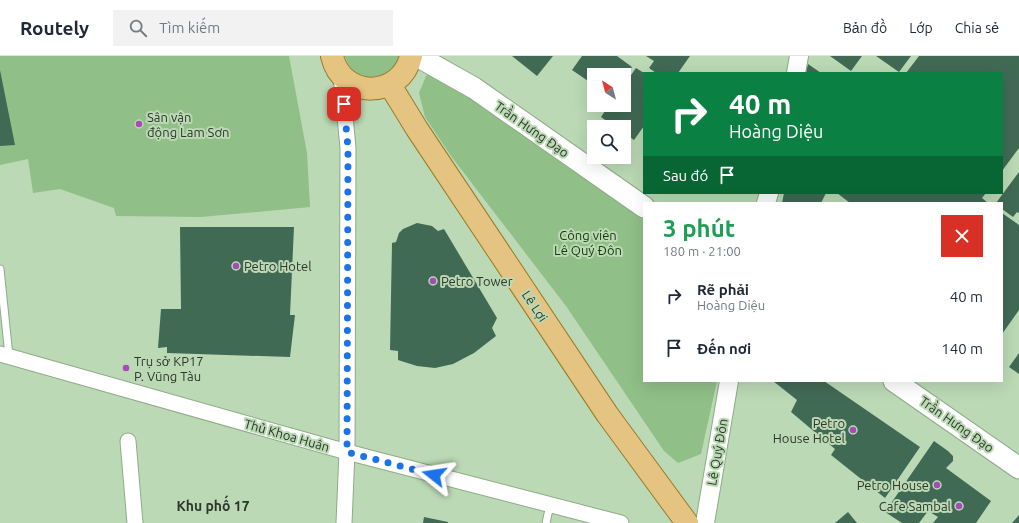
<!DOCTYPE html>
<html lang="vi">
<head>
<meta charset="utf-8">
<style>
  body { margin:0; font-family:Ubuntu,sans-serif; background:#f2f2f3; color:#1f2937; height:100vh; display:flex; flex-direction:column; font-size:15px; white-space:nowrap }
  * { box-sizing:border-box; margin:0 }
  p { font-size:13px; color:#747a83 }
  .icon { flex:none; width:22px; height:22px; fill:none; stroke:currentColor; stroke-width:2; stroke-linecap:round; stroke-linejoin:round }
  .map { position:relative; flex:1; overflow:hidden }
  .sheet { position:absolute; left:643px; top:146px; width:360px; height:180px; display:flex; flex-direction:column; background:#fff; border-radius:0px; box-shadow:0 4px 16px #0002 }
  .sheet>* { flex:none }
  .top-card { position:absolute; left:643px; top:16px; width:360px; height:122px; border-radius:0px; box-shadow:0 4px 16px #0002; background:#0b8043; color:#fff; overflow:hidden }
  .needle { width:26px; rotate:324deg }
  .tools { position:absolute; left:587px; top:12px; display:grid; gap:8px }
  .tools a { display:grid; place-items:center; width:44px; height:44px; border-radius:0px; background:#fff; box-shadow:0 4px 16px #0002; font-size:20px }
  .pin { position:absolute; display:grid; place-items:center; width:34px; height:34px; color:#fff; margin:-17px; border-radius:8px; box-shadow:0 2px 6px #0006 }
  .me { position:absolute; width:44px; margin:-22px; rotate:285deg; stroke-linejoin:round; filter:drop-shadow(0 0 3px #0008) }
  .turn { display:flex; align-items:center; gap:14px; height:84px; padding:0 20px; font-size:18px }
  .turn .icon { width:52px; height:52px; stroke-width:2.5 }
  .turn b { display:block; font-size:28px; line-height:34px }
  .then { display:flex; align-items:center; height:38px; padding:0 20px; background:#0003; gap:8px; font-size:15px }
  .round { display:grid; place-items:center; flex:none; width:42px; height:42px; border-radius:0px; background:#f2f2f3 }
  .headline { display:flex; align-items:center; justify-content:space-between; height:68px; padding:0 20px }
  h1 { font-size:24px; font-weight:700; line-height:30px; color:#1e9e55 }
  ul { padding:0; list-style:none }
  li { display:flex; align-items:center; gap:12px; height:52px; padding:0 20px }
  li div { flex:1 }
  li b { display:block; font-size:15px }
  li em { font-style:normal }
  header { display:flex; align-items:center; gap:24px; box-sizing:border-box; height:56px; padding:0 20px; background:#fff; border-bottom:1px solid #e0e1e3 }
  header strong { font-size:19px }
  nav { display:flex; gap:22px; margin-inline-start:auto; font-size:14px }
  .search { width:280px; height:36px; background:#f2f2f3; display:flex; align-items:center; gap:10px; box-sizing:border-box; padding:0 14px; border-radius:0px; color:#747a83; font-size:15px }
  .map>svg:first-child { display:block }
  .green { fill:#90bf87 }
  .building { fill:#416a55 }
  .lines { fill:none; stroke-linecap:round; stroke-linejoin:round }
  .service-casing { stroke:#8fab89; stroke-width:9 }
  .minor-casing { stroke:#8fab89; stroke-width:17 }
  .tertiary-casing { stroke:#8fab89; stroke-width:20 }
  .secondary-casing { stroke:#8fab89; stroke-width:23 }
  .primary-casing { stroke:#997a2c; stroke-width:24 }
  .service { stroke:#fff; stroke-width:7 }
  .minor { stroke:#fff; stroke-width:15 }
  .tertiary { stroke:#fff; stroke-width:18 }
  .secondary { stroke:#fff; stroke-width:21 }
  .primary { stroke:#e5c481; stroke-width:22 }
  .route { stroke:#1a73e8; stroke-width:7; stroke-dasharray:0 12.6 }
  .poi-dot { fill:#a54bb7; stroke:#bbd9b5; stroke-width:1.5 }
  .labels { text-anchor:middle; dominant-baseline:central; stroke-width:4; stroke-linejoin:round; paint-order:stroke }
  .poi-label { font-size:13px; fill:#2d382a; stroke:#bbd9b5; text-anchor:start }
  .street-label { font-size:13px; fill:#2d382a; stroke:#bbd9b5 }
  .park-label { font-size:13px; fill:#123a09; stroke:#bbd9b5 }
  .neighbourhood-label { font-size:14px; font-weight:bold; fill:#2d382a; stroke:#bbd9b5 }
</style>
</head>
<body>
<header>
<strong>Routely</strong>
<div class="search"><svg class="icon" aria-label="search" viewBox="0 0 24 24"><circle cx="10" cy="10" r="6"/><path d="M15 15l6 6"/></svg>Tìm kiếm</div>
<nav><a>Bản đồ</a><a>Lớp</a><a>Chia sẻ</a></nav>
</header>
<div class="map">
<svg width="1019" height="467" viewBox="0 0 1019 467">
  <rect width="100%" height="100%" fill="#bbd9b5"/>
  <!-- green -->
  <g class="green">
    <polygon points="0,0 289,0 307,97 310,151 201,161 116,160 114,152 60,133 33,137 28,103 0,109"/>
    <path d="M345,0H399C392,28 352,28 345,0Z"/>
    <polygon points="430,16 644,157 644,325 717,325 701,398 678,407 664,395 566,250 451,100 425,61 419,37 426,20"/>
  </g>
  <!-- building -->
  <g class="building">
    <polygon points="512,0 553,0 537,20"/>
    <polygon points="582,0 617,0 632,11 624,23 624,19 594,19 594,29 572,14"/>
    <polygon points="646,0 690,0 678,17 656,17 649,12 654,5"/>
    <polygon points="830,0 862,0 851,15"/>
    <polygon points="876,0 911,0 899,16"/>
    <polygon points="919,0 1019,0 1019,92 1002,115 1002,17 906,17"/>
    <polygon points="808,8 821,17 806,17"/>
    <polygon points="636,12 644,17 644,70 634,84 624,77 624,71 615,71 601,61 609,49 624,49 624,29"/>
    <polygon points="0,14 15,89 0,90"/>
    <polygon points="1019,116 1019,157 1017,156 1013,161 1002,153 1002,147 996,147"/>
    <polygon points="784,137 826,137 821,147 782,147"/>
    <polygon points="837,137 986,137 982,142 988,147 850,147"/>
    <polygon points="1002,157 1019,169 1019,254 1002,278"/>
    <polygon points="417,167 432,170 438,175 444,173 497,262 492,272 496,280 474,297 453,308 435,312 417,310 398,304 398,295 390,294 392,187 396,186 399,177 403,173"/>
    <polygon points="180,171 294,171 290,259 295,259 290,301 167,297 167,291 158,292 161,253 181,253"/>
    <polygon points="1019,297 1019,318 1009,311"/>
    <polygon points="773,325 824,325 920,391 885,442 831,399 835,393 791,356 797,344"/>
    <polygon points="934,385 948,395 953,400 953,405 946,412 991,445 976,467 933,467 938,461 928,455 919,467 902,467 885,456"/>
    <polygon points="848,456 857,467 835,467"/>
    <polygon points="1019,459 1019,467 1012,467"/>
    <polygon points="424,461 448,466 448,467 423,467"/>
  </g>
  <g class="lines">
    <!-- service casing -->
    <g class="service-casing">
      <g id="service">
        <polyline points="0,213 9,300"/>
        <polyline points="546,467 550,449"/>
      </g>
    </g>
    <!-- minor casing -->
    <g class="minor-casing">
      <g id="minor">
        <polyline points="341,19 348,92 347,396 344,467"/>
        <polyline points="0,298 347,396 621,467"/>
        <polyline points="128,385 135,467"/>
      </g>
    </g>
    <!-- tertiary casing -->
    <g class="tertiary-casing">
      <g id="tertiary">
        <polyline points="796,17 799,0"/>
        <polyline points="766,147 769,137"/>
        <polyline points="705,467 729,325"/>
      </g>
    </g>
    <!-- secondary casing -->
    <g class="secondary-casing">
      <g id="secondary">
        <polyline points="417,0 474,32 644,151"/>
        <polyline points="894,325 1019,412"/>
      </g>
    </g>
    <!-- primary casing -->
    <g class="primary-casing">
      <g id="primary">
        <path d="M332,0C342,44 401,43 411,0"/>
        <polyline points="390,29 417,73 607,358 687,467"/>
      </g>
    </g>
    <!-- service -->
    <use href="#service" class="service"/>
    <!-- minor -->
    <use href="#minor" class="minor"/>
    <!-- tertiary -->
    <use href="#tertiary" class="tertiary"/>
    <!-- secondary -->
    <use href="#secondary" class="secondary"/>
    <!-- primary -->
    <use href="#primary" class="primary"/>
  </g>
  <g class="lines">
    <!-- route -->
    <polyline class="route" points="344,48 348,92 347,396 434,419"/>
  </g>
  <!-- markers -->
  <g class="poi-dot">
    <circle cx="139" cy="68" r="4"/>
    <circle cx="236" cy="210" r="4"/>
    <circle cx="433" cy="225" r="4"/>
    <circle cx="126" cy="312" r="4"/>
    <circle cx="853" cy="374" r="4"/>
    <circle cx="937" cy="429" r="4"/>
    <circle cx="959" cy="450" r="4"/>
  </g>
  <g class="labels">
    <!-- poi labels -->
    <g class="poi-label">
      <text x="147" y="61">Sân vận<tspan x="147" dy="15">động Lam Sơn</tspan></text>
      <text x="244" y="210">Petro Hotel</text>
      <text x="441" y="225">Petro Tower</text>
      <text x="134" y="305">Trụ sở KP17<tspan x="134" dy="15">P. Vũng Tàu</tspan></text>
      <text x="845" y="367" text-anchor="end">Petro<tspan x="845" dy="15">House Hotel</tspan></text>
      <text x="929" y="429" text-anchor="end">Petro House</text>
      <text x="951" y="450" text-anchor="end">Cafe Sambal</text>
    </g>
    <!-- street labels -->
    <g class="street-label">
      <text transform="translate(532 73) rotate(35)">Trần Hưng Đạo</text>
      <text transform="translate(535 250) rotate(56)">Lê Lợi</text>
      <text transform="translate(957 368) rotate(35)">Trần Hưng Đạo</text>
      <text transform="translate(287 379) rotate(16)">Thủ Khoa Huân</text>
      <text transform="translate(717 396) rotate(-80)">Lê Quý Đôn</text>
    </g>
    <!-- park labels -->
    <g class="park-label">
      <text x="588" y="179">Công viên<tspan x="588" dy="15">Lê Quý Đôn</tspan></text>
    </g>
    <!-- neighbourhood labels -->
    <g class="neighbourhood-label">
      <text x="213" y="450">Khu phố 17</text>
    </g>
  </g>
</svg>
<div class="tools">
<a><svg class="needle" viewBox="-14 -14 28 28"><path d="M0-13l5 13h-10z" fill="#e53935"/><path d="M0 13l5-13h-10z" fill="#747a83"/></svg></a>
<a><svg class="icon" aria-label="search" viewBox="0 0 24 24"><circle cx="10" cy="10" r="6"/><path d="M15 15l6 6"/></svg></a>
</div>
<div class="pin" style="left:344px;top:48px;background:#d93025"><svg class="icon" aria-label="arrive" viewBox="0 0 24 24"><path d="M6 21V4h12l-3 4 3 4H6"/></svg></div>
<svg class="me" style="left:434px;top:419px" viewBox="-20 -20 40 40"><path d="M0-17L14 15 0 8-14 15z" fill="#1a73e8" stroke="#fff" stroke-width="4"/></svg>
<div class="top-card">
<div class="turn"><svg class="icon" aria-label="right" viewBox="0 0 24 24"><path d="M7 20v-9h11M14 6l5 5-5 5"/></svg><div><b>40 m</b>Hoàng Diệu</div></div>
<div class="then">Sau đó<svg class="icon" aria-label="arrive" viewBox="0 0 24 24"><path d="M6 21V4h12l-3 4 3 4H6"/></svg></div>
</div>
<section class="sheet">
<div class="headline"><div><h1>3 phút</h1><p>180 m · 21:00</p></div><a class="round" style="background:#d93025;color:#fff"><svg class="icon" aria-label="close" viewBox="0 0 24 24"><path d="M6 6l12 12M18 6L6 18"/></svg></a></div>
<ul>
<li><svg class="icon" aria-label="right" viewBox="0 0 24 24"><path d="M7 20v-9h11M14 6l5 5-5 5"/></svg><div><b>Rẽ phải</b><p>Hoàng Diệu</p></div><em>40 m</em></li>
<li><svg class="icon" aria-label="arrive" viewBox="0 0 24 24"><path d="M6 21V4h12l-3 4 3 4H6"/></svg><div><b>Đến nơi</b></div><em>140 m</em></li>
</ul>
</section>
</div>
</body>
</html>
